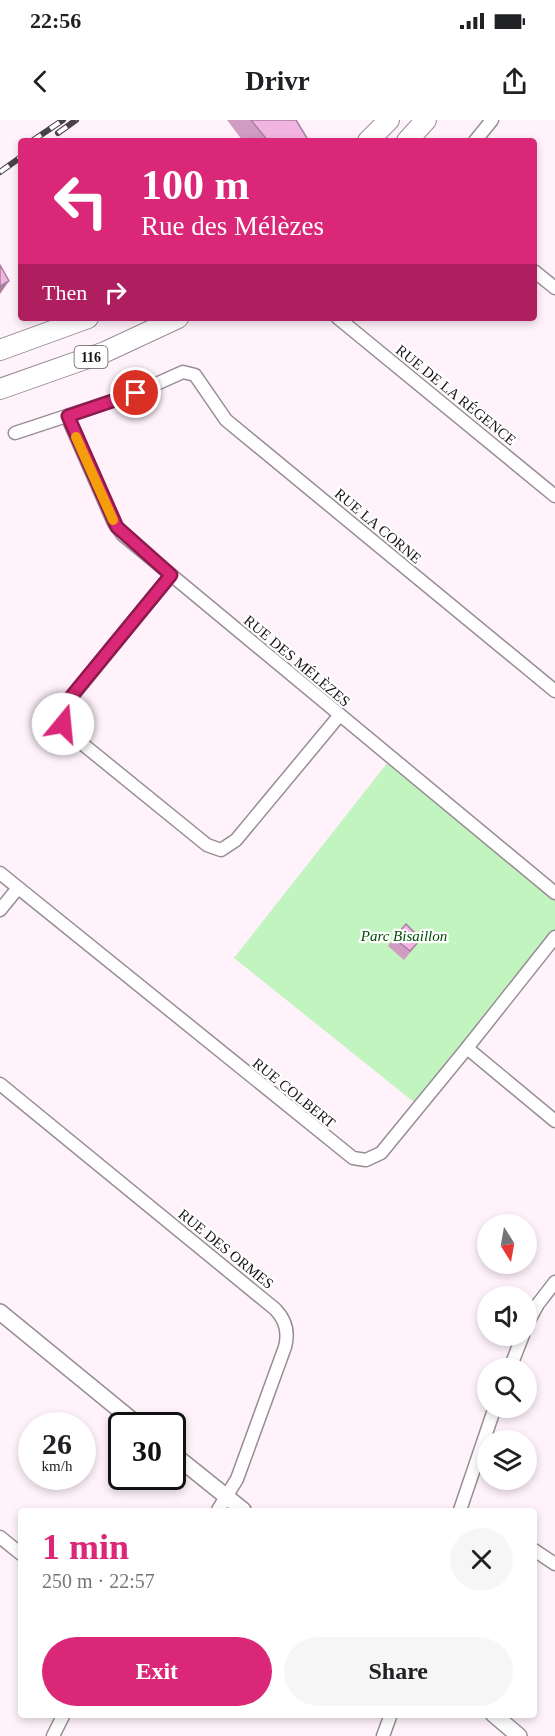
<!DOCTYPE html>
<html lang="en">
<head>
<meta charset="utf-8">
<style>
  body { margin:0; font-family:"Times New Roman",serif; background:#f6f6f6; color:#202124; height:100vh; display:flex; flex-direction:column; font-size:22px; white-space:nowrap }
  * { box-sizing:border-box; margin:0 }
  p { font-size:20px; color:#757577 }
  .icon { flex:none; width:33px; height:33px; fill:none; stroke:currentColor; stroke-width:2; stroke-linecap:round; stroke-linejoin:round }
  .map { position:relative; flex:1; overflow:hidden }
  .side { position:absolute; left:18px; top:1388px; width:519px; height:210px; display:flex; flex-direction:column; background:#fff; border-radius:6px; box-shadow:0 3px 9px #0003 }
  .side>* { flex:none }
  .top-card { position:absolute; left:18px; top:18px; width:519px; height:183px; border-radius:6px; box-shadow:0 3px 9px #0003; background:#db2777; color:#fff; overflow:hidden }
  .needle { width:39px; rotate:169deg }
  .buttons { position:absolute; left:477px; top:1094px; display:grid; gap:12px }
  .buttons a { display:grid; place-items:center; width:60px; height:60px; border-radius:50%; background:#fff; box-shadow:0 3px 9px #0003; font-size:30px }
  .speed { position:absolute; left:18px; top:1292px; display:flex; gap:12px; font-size:30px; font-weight:700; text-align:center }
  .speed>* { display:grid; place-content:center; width:78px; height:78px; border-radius:50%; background:#fff; box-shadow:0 3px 9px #0003; line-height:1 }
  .speed small { font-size:15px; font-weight:400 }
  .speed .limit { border:3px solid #111; border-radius:9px; background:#fff; color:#111 }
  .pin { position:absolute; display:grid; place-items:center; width:51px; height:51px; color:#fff; margin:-26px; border:3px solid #fff; border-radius:50%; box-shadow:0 2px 6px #0007 }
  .me { position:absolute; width:66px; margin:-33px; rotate:17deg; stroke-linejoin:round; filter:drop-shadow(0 0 4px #0008) }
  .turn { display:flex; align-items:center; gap:21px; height:126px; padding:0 24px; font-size:27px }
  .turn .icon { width:78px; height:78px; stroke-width:2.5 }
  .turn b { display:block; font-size:42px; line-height:51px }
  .then { display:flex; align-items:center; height:57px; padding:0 24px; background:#0003; gap:12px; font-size:22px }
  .round { display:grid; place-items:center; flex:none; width:63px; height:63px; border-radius:32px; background:#f6f6f6 }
  .summary { display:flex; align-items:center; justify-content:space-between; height:102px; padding:0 24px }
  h1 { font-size:36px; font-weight:700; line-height:45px; color:#db2777 }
  .primary-button { display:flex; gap:12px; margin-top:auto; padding:12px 24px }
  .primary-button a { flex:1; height:69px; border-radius:36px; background:#db2777; color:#fff; font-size:24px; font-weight:700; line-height:69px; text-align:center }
  .primary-button a+a { background:#f6f6f6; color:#202124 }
  .status { display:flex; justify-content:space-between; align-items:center; height:42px; padding:0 30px; background:#fff; direction:ltr }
  .status svg { height:16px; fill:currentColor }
  header { display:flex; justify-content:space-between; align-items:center; height:78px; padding:0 24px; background:#fff; font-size:27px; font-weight:700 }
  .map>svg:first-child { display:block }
  .green { fill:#c1f4be }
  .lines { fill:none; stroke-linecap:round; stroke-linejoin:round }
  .minor-casing { stroke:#988d95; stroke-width:15 }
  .tertiary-casing { stroke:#988d95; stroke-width:18 }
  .primary-casing { stroke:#988d95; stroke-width:22 }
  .minor { stroke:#fff; stroke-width:12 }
  .tertiary { stroke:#fff; stroke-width:15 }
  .primary { stroke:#fff; stroke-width:20 }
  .rail-casing { stroke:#494347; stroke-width:6 }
  .rail { stroke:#fff; stroke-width:4; stroke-dasharray:11; stroke-linecap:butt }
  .wall { fill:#d09cc2 }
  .shaded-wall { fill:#a97f9e }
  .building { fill:#f2b5e2; stroke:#a97f9e; stroke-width:1.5 }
  .route-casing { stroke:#8e194d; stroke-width:15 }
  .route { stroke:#db2777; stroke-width:10 }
  .slow { stroke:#f59e0b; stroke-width:10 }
  .labels { text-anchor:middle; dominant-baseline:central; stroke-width:4.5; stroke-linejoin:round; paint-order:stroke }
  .shield { fill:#fff; stroke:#5d5a5d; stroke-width:1.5 }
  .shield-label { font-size:14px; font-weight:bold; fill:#181417 }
  .street-label { font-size:15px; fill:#181417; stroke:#fff }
  .park-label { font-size:15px; font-style:italic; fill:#004e06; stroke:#fff }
</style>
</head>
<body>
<div class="status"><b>22:56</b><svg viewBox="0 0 49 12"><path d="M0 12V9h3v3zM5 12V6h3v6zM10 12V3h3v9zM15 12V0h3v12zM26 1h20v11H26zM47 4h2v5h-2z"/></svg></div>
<header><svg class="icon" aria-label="back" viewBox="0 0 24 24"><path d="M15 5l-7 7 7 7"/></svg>Drivr<svg class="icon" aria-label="share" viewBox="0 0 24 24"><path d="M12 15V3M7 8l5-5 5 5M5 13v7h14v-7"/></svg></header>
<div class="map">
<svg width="555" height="1616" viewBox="0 0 555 1616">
  <rect width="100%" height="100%" fill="#fff2fb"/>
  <!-- green -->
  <polygon class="green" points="392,637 555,773 555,817 420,987 234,838"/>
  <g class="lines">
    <!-- minor casing -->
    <g class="minor-casing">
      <g id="minor">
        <polyline points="475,21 492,0"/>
        <polyline points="534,151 555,168"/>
        <polyline points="338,198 555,376"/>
        <polyline points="67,296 114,403 123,415 555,773"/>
        <polyline points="15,313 136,273 183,252 195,255 226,300 555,571"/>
        <polyline points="171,455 64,586 63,604 74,617 207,725 221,730 236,720 339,596"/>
        <polyline points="0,753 353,1038 366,1040 381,1033 467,928 555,1001"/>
        <polyline points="0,790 18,768"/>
        <polyline points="467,928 555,817"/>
        <path d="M0,964L275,1189C286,1200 289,1212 285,1227L237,1359L218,1390"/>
        <polyline points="526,1206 538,1184 555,1162"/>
        <polyline points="510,1248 523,1215"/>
        <polyline points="460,1390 495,1287"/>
        <polyline points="0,1417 21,1434"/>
        <polyline points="534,1430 555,1444"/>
        <polyline points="53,1616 64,1594"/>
        <polyline points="383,1616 391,1594"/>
      </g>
    </g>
    <!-- tertiary casing -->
    <g class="tertiary-casing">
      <g id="tertiary">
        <polyline points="0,1192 138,1305"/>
        <polyline points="172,1333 243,1390"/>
        <polyline points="493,1594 519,1616"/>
      </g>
    </g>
    <!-- primary casing -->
    <g class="primary-casing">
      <g id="primary">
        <polyline points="368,21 389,0"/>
        <polyline points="407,21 426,0"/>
        <polyline points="0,230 88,198"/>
        <polyline points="0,269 105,232 178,198"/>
      </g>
    </g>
    <!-- minor -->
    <use href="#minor" class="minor"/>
    <!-- tertiary -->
    <use href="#tertiary" class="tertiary"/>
    <!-- primary -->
    <use href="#primary" class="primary"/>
    <!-- rail casing -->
    <g class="rail-casing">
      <g id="rail">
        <polyline points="58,13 76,0"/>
        <polyline points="32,21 63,0"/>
        <polyline points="0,52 21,37"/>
      </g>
    </g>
    <!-- rail -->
    <use href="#rail" class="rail"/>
  </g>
  <!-- wall -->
  <g class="wall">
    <polygon points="227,0 296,0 305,21 243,21"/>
    <polygon points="394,818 421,819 404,840 388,826"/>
  </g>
  <!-- shaded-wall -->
  <polygon class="shaded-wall" points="9,161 0,174 0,166"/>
  <!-- building -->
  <g class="building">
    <polygon points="251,0 296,0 307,18 303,21 268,21"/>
    <polygon points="0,145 9,161 0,166"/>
    <polygon points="406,804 421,819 410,831 394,818"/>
  </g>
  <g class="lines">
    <!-- route casing -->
    <g class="route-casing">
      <polyline id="route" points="63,604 62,593 66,583 171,455 117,407 68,296 136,273"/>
    </g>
    <!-- route -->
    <use href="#route" class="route"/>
    <!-- slow -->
    <polyline class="slow" points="76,317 113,400"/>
  </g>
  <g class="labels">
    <!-- shield labels -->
    <rect class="shield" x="74.5" y="226" width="33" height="22" rx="4.5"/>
    <g class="shield-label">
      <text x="91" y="237">116</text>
    </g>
    <!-- street labels -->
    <g class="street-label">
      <text transform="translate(456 275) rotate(39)">RUE DE LA RÉGENCE</text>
      <text transform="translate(378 406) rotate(40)">RUE LA CORNE</text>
      <text transform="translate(297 541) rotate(40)">RUE DES MÉLÈZES</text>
      <text transform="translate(294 973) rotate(39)">RUE COLBERT</text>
      <text transform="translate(226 1129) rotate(39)">RUE DES ORMES</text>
    </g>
    <!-- park labels -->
    <g class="park-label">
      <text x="404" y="816">Parc Bisaillon</text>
    </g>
  </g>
</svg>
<div class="buttons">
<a><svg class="needle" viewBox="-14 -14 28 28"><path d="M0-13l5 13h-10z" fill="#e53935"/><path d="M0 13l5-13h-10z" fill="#757577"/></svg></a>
<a><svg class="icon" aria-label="sound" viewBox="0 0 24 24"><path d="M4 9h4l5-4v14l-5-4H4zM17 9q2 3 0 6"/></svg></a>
<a><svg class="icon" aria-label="search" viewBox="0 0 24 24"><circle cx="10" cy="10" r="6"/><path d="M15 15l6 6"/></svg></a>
<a><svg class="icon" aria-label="layers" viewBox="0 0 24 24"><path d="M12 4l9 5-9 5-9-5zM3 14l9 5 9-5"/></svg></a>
</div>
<div class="speed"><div>26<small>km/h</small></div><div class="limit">30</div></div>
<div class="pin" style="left:136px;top:273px;background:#d93025"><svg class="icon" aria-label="arrive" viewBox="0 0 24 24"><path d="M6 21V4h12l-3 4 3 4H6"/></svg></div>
<svg class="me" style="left:63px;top:604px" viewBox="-20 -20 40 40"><circle r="19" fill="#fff"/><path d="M0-13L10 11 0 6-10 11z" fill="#db2777"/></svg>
<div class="top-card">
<div class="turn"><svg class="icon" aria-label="left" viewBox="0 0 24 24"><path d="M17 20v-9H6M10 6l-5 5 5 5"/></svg><div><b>100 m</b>Rue des Mélèzes</div></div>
<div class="then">Then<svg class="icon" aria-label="right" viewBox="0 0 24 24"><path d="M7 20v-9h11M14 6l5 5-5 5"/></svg></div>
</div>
<section class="side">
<div class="summary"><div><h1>1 min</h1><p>250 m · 22:57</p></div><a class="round"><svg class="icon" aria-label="close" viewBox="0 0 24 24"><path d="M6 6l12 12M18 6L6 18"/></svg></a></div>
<div class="primary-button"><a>Exit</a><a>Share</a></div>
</section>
</div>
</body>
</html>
